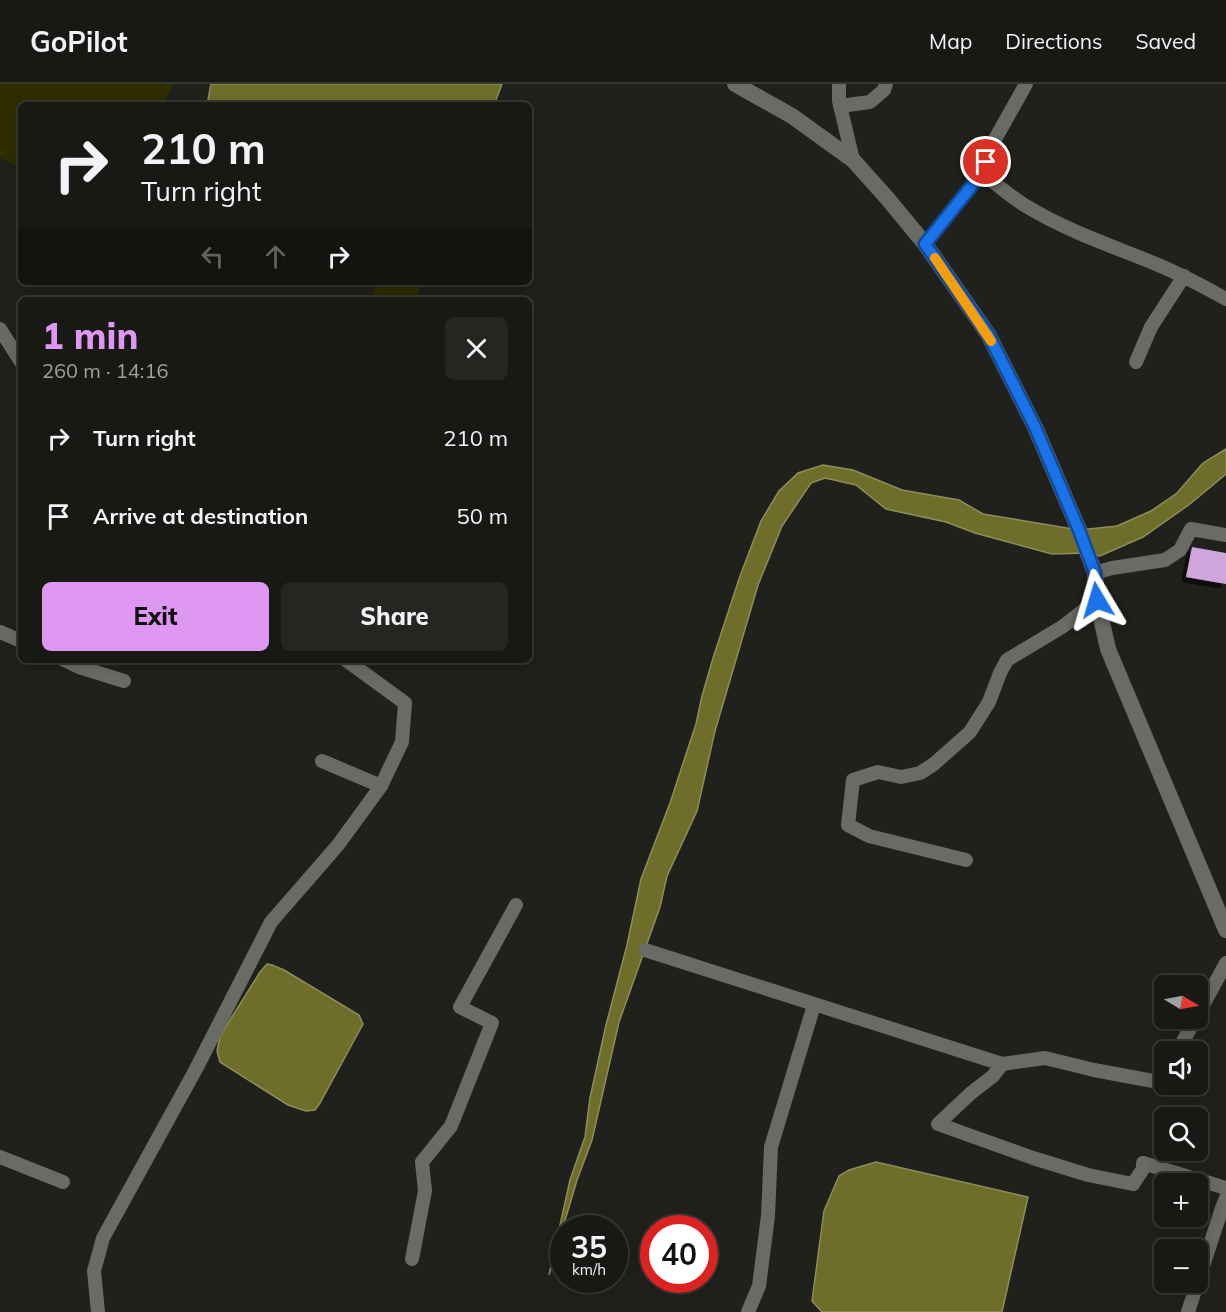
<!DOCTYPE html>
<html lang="en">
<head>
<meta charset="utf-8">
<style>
  body { margin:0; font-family:Mulish,sans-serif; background:#252622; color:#f1f3f6; height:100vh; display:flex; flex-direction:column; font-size:22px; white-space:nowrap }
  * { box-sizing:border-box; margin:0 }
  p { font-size:20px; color:#9fa0a0 }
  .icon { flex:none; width:33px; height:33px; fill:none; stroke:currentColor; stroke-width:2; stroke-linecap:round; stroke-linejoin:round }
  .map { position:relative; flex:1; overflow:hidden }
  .sheet { position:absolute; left:18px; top:213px; width:514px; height:366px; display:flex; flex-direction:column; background:#181915; border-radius:9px; box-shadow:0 3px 15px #0003,0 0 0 2px #363834 }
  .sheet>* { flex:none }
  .top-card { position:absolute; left:18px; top:18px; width:514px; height:183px; border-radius:9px; box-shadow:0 3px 15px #0003,0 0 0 2px #363834; background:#181915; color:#f1f3f6; overflow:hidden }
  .needle { width:39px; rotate:100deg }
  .fabs { position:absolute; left:1154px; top:891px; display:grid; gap:12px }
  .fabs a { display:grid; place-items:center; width:54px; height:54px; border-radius:9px; background:#181915; box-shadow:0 3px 15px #0003,0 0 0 2px #363834; font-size:30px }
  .speed { position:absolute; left:550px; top:1131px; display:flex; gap:12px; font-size:30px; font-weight:700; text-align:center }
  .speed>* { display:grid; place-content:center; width:78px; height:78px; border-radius:50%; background:#181915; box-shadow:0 3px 15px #0003,0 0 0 2px #363834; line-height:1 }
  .speed small { font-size:15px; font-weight:400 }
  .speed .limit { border:9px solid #d22; background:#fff; color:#111 }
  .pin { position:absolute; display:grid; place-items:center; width:51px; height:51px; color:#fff; margin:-26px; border:3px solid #fff; border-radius:50%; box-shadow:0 2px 6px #0007 }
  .me { position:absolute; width:66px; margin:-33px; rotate:353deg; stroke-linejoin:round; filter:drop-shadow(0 0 4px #0008) }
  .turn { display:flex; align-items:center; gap:21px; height:126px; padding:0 24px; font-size:27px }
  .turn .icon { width:78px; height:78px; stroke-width:2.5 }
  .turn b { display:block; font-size:42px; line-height:51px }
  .lanes { display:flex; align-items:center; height:57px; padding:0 24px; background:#0003; justify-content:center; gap:30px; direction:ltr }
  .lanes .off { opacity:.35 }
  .round { display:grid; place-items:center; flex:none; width:63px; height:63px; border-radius:9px; background:#252622 }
  .overview { display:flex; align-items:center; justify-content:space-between; height:102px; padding:0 24px }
  h1 { font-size:36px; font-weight:800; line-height:45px; color:#de98f2 }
  .action { display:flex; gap:12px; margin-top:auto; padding:12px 24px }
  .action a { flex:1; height:69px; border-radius:9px; background:#de98f2; color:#111; font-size:24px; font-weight:800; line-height:69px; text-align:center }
  .action a+a { background:#252622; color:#f1f3f6 }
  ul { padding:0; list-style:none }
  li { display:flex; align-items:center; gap:18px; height:78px; padding:0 24px }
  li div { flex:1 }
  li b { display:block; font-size:22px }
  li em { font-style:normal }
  header { display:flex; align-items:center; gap:36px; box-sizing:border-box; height:84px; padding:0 30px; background:#181915; border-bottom:2px solid #363834 }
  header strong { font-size:28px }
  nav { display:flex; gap:33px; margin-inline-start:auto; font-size:21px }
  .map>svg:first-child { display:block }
  .green { fill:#2f2e00 }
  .water { fill:#6e6d29; stroke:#8e8d5c; stroke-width:1.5 }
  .building { fill:#d0a5dc; filter:url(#shadow) }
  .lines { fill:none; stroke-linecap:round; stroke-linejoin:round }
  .minor { stroke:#6b6b65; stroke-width:14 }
  .tertiary { stroke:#6b6b65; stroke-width:16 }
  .route-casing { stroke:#114b97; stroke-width:15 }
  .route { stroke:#1a73e8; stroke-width:10 }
  .slow { stroke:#f59e0b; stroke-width:10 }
</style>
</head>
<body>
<header>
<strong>GoPilot</strong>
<nav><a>Map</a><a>Directions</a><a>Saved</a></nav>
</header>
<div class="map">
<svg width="1226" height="1228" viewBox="0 0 1226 1228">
  <defs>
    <filter id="shadow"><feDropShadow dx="-5" dy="5" stdDeviation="0" flood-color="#0009"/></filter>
  </defs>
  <rect width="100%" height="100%" fill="#20211c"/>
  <!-- green -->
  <g class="green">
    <polygon points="0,0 173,0 163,21 21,21 21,85 0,73"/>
    <polygon points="377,198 422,198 415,216 385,216 372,213"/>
  </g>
  <!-- water -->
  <g class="water">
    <polygon points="211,0 502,0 494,21 207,21"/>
    <polygon points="1226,365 1226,390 1190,420 1143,453 1100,472 1087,469 1052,470 975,449 946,438 886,425 856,401 825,394 811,399 782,442 758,501 715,647 697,727 667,792 660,823 619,938 592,1056 577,1096 549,1191 570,1096 585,1053 590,1014 606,941 627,861 641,795 670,719 696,640 702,612 713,574 740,492 761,437 779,407 798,389 823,381 853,386 902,406 959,416 983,430 1079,446 1117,442 1151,427 1177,409 1203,379"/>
    <polygon points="267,880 272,881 284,886 359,931 363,940 320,1019 315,1026 306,1027 288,1021 220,978 217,967 220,952 260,888"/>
    <polygon points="876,1078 1028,1113 1002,1228 822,1228 812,1217 824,1127 839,1092 849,1086"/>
  </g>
  <!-- building -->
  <polygon class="building" points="1192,463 1226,469 1226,500 1186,493"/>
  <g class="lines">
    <!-- minor -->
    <g class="minor">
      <polyline points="839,0 839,17 853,76"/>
      <polyline points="840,22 870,18 884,6 886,0"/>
      <polyline points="982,89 989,66 1026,0"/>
      <path d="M925,160L982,89C996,100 1011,113 1026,122C1067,147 1112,162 1156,180C1180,190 1203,202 1226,215"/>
      <polyline points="0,245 21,278"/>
      <polyline points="1136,278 1151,243 1184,192"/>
      <polyline points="1095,489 1112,484 1165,476 1180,466 1191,445 1226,451"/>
      <polyline points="0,548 21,557"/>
      <polyline points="64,576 79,583 124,597"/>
      <polyline points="322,677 381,702"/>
      <polyline points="966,776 869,752 848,741 853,696 878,688 901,693 920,689 934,680 970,648 989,618 1000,589 1007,576 1062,543 1097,516"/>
      <polyline points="645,866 1002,980 1045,974 1094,986 1153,997 1164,990"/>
      <polyline points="1197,932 1226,879"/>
      <polyline points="1177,968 1196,934"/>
      <polyline points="1002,980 993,992 971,1009 938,1040 1033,1074 1088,1091 1133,1100 1143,1085 1143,1079 1226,1104"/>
      <polyline points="0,1073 63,1098"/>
      <polyline points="412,1175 425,1107 422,1078 451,1042 492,939 460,923 516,821"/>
      <polyline points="98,1228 94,1187 103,1154 196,985 271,838 338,761 381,702 402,658 405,619 346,576"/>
      <polyline points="748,1228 759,1202 768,1132 771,1063 814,921"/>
      <polyline points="1188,1228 1222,1124 1226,1114"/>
    </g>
    <!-- tertiary -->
    <polyline class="tertiary" points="735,0 792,32 853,76 887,114 925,160 988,250 1035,343 1079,446 1095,489 1097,516 1108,565 1226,846"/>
  </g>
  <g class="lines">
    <!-- route casing -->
    <g class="route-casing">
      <polyline id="route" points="986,78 982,89 925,160 988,250 1035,343 1079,446 1095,489 1097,516"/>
    </g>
    <!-- route -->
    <use href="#route" class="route"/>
    <!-- slow -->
    <polyline class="slow" points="935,174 991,257"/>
  </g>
</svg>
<div class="fabs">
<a><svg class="needle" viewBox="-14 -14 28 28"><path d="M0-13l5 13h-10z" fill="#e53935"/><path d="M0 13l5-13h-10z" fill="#9fa0a0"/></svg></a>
<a><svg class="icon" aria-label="sound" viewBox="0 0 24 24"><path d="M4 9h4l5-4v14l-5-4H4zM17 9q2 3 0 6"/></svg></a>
<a><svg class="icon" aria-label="search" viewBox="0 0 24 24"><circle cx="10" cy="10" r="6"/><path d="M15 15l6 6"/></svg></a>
<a>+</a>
<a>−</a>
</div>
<div class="speed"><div>35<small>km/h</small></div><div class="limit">40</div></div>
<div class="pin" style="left:986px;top:78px;background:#d93025"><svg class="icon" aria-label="arrive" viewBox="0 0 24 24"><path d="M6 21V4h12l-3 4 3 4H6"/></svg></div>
<svg class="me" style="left:1097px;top:516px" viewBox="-20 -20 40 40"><path d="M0-17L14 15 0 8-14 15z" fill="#1a73e8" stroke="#fff" stroke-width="4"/></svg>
<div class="top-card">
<div class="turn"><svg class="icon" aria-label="right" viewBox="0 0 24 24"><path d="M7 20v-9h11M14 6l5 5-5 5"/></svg><div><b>210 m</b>Turn right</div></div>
<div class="lanes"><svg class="icon off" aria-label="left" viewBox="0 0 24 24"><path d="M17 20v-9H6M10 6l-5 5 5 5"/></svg><svg class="icon off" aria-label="ahead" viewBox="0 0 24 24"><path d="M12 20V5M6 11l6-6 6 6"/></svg><svg class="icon" aria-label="right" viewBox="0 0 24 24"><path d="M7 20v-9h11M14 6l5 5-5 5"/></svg></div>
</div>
<section class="sheet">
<div class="overview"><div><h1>1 min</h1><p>260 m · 14:16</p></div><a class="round"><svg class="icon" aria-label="close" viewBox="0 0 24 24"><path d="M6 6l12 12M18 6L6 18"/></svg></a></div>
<ul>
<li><svg class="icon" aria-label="right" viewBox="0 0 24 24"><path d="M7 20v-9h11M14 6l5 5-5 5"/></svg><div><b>Turn right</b></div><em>210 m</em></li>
<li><svg class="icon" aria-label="arrive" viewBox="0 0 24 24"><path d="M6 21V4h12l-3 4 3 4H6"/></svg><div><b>Arrive at destination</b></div><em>50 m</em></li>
</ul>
<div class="action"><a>Exit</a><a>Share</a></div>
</section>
</div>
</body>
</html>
